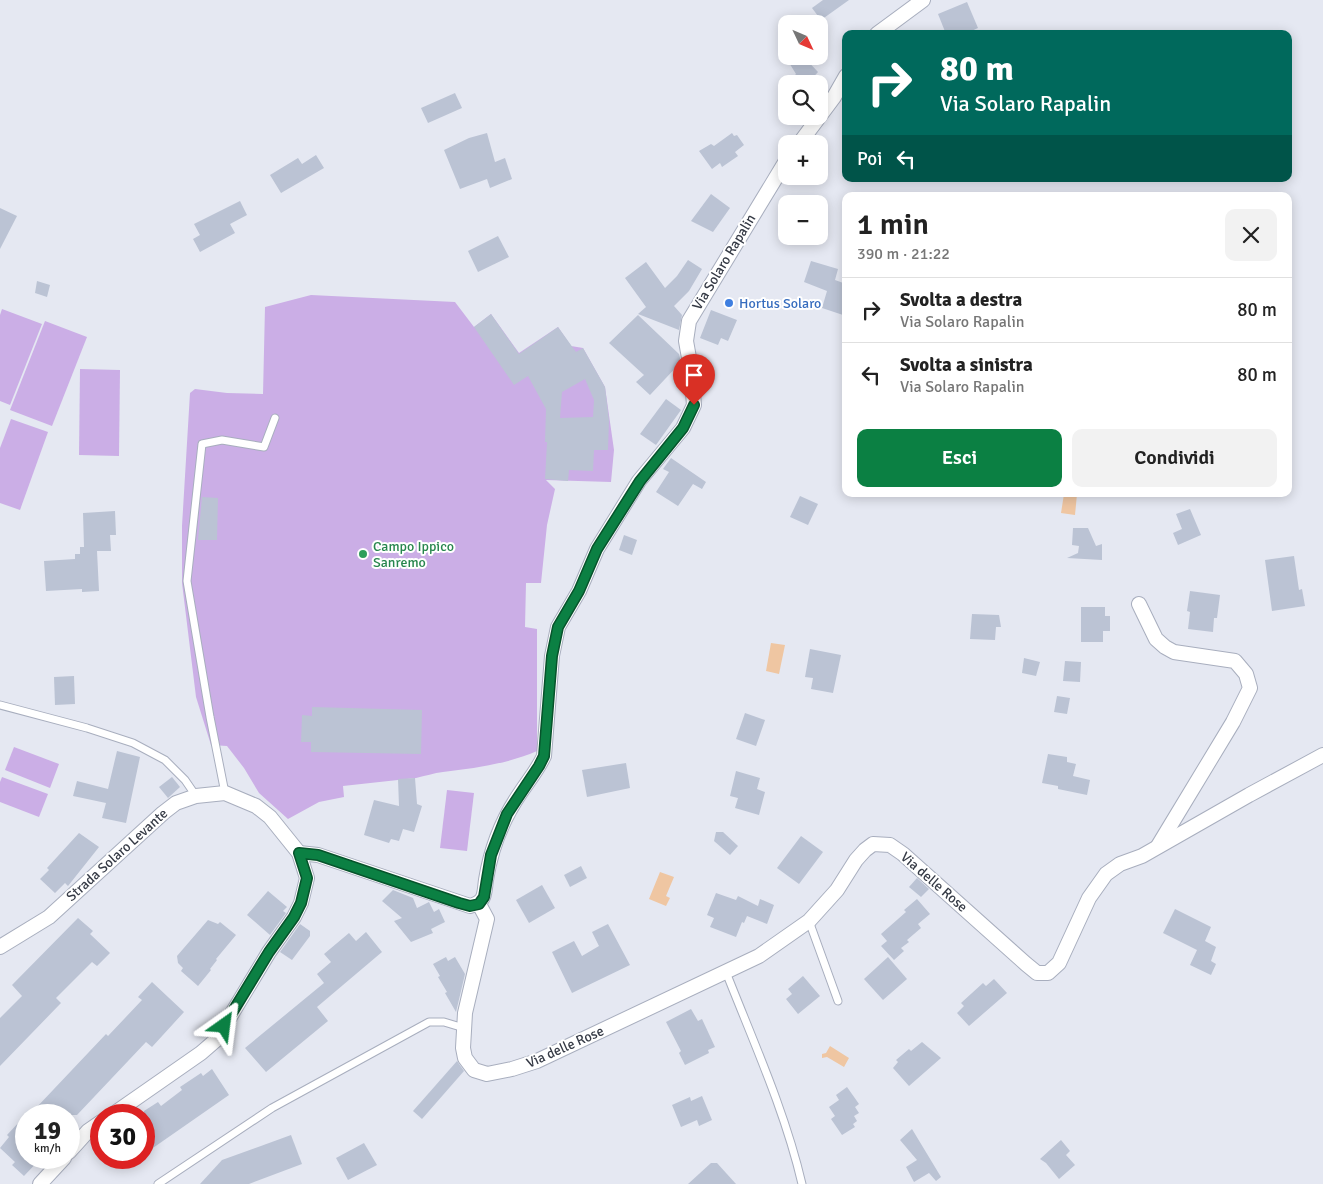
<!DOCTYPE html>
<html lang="it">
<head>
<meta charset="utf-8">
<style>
  body { margin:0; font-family:Signika,sans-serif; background:#f2f2f2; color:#222; height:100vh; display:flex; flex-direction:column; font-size:19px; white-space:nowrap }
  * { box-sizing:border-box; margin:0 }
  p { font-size:16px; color:#767676 }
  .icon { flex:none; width:28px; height:28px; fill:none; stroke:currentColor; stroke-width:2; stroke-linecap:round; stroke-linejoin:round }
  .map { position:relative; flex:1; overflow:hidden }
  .details { position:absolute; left:842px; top:192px; width:450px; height:305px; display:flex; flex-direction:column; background:#fff; border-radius:10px; box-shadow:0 2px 12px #0003 }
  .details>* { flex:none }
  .top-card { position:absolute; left:842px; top:30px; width:450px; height:152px; border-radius:10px; box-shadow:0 2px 12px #0003; background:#00695c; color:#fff; overflow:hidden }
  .needle { width:32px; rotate:134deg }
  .tools { position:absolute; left:778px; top:15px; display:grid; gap:10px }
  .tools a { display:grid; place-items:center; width:50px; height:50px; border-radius:10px; background:#fff; box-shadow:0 2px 12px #0003; font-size:25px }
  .speed { position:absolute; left:15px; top:1104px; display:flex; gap:10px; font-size:25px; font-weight:700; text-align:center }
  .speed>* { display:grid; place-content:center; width:65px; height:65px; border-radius:50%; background:#fff; box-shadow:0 2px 12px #0003; line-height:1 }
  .speed small { font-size:12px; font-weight:400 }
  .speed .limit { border:8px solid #d22; background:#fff; color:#111 }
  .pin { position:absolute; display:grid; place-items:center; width:42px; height:42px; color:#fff; margin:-51px -21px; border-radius:50% 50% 50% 0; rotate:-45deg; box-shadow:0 0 5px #0007 }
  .pin .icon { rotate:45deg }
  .me { position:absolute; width:55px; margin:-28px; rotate:31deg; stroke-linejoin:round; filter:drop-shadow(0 0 4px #0008) }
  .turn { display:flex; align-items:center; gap:18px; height:105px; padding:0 15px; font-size:22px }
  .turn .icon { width:65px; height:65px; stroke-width:2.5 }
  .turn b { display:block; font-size:35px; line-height:42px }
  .then { display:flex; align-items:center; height:48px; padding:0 15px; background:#0003; gap:10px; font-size:19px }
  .round { display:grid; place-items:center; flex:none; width:52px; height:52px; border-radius:10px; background:#f2f2f2 }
  .head { display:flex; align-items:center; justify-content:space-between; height:85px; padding:0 15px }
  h1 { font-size:30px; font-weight:600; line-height:38px }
  .action { display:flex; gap:10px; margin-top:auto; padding:10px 15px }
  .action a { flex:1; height:58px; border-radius:10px; background:#0b8043; color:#fff; font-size:20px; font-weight:600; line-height:58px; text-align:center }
  .action a+a { background:#f2f2f2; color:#222 }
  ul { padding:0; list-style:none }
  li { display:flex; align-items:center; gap:15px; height:65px; padding:0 15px; border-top:1px solid #e0e0e0 }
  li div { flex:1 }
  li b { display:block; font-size:19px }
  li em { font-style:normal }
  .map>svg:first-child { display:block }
  .green { fill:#cbaee6 }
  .water { fill:#efc6a2 }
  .building { fill:#bbc3d4; fill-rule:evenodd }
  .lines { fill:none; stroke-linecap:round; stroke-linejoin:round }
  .service-casing { stroke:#a8aebe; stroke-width:9 }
  .minor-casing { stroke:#a8aebe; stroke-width:16 }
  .service { stroke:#fff; stroke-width:7 }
  .minor { stroke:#fff; stroke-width:14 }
  .route-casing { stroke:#07532c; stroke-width:12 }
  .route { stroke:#0b8043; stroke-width:9 }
  .shop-dot { fill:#3f7fe0; stroke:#fff; stroke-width:2 }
  .leisure-dot { fill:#2e9e5b; stroke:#fff; stroke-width:2 }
  .labels { text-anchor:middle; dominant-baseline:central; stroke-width:4; stroke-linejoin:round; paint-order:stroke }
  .street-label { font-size:14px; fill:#353a45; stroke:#fff }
  .shop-label { font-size:14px; fill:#366cbe; stroke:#fff; text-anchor:start }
  .leisure-label { font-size:14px; fill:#27864d; stroke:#fff; text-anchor:start }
</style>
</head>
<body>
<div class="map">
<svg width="1323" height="1184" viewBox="0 0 1323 1184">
  <rect width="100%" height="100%" fill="#e5e8f2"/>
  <!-- green -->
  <g class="green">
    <path d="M311,295L455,302L474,327L491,314L519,353L558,327L571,346L583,348L605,387L614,450L611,482L546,480L555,489L547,525L541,583H526L525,627L537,629V751C507,764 475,768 443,772C434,773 425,776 416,778C392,781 367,783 343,786L344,797L319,802L288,819L259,793L244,768L227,746L211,745L196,697L182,583V526L190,393L195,389L227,393L263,394L265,307Z"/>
    <polygon points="2,309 42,324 10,405 0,401 0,315"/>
    <polygon points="45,321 87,337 52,426 10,410"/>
    <polygon points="80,369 120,370 119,456 79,455"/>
    <polygon points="11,419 48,432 20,510 0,503 0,448"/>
    <polygon points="14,747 59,764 50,788 5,770"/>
    <polygon points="2,777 48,794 39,817 0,802 0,782"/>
    <polygon points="447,790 474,793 467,851 440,848"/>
  </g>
  <!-- water -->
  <g class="water">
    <polygon points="1064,494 1077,494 1075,515 1061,513"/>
    <polygon points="771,643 785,645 779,674 766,671"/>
    <polygon points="660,872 674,877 666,896 670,898 666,906 649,899"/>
    <polygon points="830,1046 849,1058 844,1067 827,1057 822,1058 822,1054 826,1053"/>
  </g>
  <!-- building -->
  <g class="building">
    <polygon points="823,0 849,0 821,20 812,8"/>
    <polygon points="967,2 978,28 965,34 946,34 938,14"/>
    <polygon points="785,56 803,56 818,72 807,84 787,84 796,74"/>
    <polygon points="455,93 462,108 428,123 421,108"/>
    <polygon points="487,133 495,162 505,158 512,179 490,188 487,179 460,189 444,150 469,138"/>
    <polygon points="732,133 734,136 737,135 744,145 735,152 738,156 722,167 720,163 712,169 699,151 711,144 714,146"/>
    <polygon points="316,155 324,168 281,193 270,175 298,158 302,164"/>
    <polygon points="711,194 730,208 713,232 691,221"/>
    <polygon points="240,201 247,215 230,224 235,233 200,252 193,239 200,235 194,224"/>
    <polygon points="0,208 17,216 0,249"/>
    <polygon points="498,236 509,257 478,272 468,251"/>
    <polygon points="688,260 702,269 689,291 674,306 682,315 679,330 638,314 646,307 625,278 646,262 665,288 677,276"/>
    <polygon points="811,261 838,269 835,280 846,284 846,316 822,308 827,291 804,282"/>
    <polygon points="37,281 50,285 47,297 35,293"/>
    <polygon points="711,310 737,320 728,341 721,338 718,345 700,338"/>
    <path d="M491,314L519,354L558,327L576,352L583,348L605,387L609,420L608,450H594L593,471L569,470L568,481L545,479L547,442H545L546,409L528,376L514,385L474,327ZM585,379L594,400L593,417L560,418L562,392Z"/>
    <polygon points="638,315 679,354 681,362 650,395 636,382 644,375 609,343"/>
    <polygon points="666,399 681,410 656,445 640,434"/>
    <polygon points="671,458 706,482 702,489 693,484 678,506 656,492 669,472 663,469"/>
    <polygon points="800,496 818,504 808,525 790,517"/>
    <polygon points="202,497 218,498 217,540 198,540"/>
    <polygon points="1190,509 1201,535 1178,545 1173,533 1182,529 1176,514"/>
    <polygon points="115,511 116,535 110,535 111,551 97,551 99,591 82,592 82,589 46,591 44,561 75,559 75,554 80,554 80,547 84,547 83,513"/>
    <polygon points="1073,528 1088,528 1096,546 1102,544 1102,560 1067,558 1078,553 1079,546 1072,545"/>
    <polygon points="624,535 637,540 632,555 619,550"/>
    <polygon points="1294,556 1299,590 1302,589 1305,606 1272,611 1265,560"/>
    <polygon points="1190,591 1220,595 1217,618 1214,618 1213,632 1188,629 1190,612 1187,611"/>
    <polygon points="1081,607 1105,607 1105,616 1110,616 1110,631 1103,631 1103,642 1081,642"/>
    <polygon points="972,614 999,615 1001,627 996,627 995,640 970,639"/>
    <polygon points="810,649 841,655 833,693 811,689 813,678 805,677"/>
    <polygon points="1024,658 1040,662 1036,676 1022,673"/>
    <polygon points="1065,661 1081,662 1080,682 1063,681"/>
    <polygon points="74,676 75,704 55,705 54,677"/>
    <polygon points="1057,696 1070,698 1067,714 1054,712"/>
    <polygon points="312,707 422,710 421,754 311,752 311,742 301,742 302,715 312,716"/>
    <polygon points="745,713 765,720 756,746 736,739"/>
    <polygon points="117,751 140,757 126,823 102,818 106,803 73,796 77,781 108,789"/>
    <polygon points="1048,754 1067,757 1067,762 1076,764 1073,776 1090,780 1087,795 1058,789 1058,786 1042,783"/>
    <polygon points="626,763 630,788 587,797 582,770"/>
    <polygon points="736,771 760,778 757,789 765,792 759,815 735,808 738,798 730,796"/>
    <polygon points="172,777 180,787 168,798 159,787"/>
    <polygon points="415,778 417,804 422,806 414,832 403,829 399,841 391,839 389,843 364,835 374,800 399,806 398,779"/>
    <polygon points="716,832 723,832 738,846 730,855 714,841"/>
    <polygon points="79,833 99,847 68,886 65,883 55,893 40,879 49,870 47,868"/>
    <polygon points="801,836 823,852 799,884 777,868"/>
    <polygon points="581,866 587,878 570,887 564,875"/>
    <polygon points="917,878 929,889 921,897 909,887"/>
    <polygon points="542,885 555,908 529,923 516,900"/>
    <polygon points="393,890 413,898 417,908 429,902 434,912 439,909 445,922 431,929 433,933 411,942 394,921 402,918 382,901"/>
    <polygon points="268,891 287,907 283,911 286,913 270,935 247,915"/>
    <polygon points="716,893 736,900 738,896 758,906 760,899 774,905 767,924 747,916 744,923 742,922 736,937 710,927 714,918 707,915"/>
    <polygon points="917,899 930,914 918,924 921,928 907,940 909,942 901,948 904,951 894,960 881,946 887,941 881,934 906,912 904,910"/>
    <polygon points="1175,909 1211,927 1205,941 1216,947 1211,961 1216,964 1211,975 1190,965 1197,950 1163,933"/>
    <polygon points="78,918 93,931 90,934 110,953 97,966 92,962 56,998 61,1003 0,1066 0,1018 22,996 12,985"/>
    <polygon points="208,920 218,924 220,922 236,935 216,959 217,960 210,969 211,970 198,986 181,971 183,968 178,963 177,956"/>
    <polygon points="300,924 310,931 310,936 292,960 280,952"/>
    <polygon points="608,924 630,965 572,993 552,952 574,941 582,956 599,946 592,932"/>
    <polygon points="366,932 382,952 317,1007 328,1021 266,1072 245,1048 324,983 317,974 331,962 324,954 349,933 356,941"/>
    <polygon points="446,957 448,961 455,957 465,974 456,1012 445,993 447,992 438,977 440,976 433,964"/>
    <polygon points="888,957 907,979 883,1000 864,979"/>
    <polygon points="803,976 820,996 798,1014 786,999 792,994 788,989"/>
    <polygon points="994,979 1007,993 969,1026 957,1013 964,1006 961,1003 983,983 986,986"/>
    <polygon points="152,982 184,1012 152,1047 146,1042 77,1115 44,1115 36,1108 106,1034 108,1036 142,1000 138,997"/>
    <polygon points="691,1009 698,1021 702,1019 715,1047 708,1050 709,1053 685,1065 679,1053 681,1051 666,1022"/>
    <polygon points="922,1042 941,1058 909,1086 893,1068 898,1062 896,1060 909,1049 911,1051"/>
    <polygon points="457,1061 464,1071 422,1119 413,1111"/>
    <polygon points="212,1069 229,1095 150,1150 144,1142 144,1111 158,1102 161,1106 182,1090 180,1087 201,1073 203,1076"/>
    <polygon points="847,1087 859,1104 855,1107 859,1113 854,1116 857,1121 853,1124 855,1127 842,1135 831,1119 835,1116 829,1107 839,1100 836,1095"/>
    <polygon points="702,1096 712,1120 699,1126 697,1120 681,1127 672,1105 690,1097 691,1101"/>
    <polygon points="20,1121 26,1127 26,1158 41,1158 24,1176 12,1165 15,1162 0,1148 9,1137 7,1135"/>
    <polygon points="912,1129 941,1177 936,1181 929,1173 914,1182 906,1167 917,1160 900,1140"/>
    <polygon points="291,1135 302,1164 249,1184 200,1184 222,1160"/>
    <polygon points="1061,1140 1070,1151 1066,1155 1075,1165 1059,1179 1046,1163 1040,1159"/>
    <polygon points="364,1143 377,1165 348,1180 336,1158"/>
    <polygon points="711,1163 717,1163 736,1184 688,1184"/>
  </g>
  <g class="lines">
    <!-- service casing -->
    <g class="service-casing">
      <g id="service">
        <polyline points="0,705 87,728 133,743 165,760 185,780 196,796"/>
        <polyline points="225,793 210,717 187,581 202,444 222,440 264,447 275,418"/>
        <polyline points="809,921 838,1001"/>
        <path d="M726,972C753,1041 785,1111 802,1184"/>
        <polyline points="158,1184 272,1108 429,1022 444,1022 464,1028"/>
      </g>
    </g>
    <!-- minor casing -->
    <g class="minor-casing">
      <g id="minor">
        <polyline points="877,34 923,0"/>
        <polyline points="799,144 834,97 846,76"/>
        <polyline points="1139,604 1156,639 1165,647 1174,652 1235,661 1246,674 1250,688 1233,722 1158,846"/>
        <path d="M299,853L318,855L470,906C486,902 484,894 486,880C491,848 503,818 521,792C529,780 538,769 544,756L552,656L558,627L579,591L597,549L639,481L683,428L694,405L691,369L686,341L689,321L786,161"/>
        <polyline points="479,904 487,919 465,1013 463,1048 465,1058 474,1070 487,1074 512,1069 537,1061 759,956 809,921 837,890 856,860 865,850 873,844 890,845 903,854 1026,964 1037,973 1048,973 1059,963 1089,898 1106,874 1120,864 1142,856 1249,795 1323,755"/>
        <polyline points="0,947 49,917 163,813 176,803 196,796 225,793 256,806 270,817 299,853 307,878 301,903 294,917 269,952 216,1040 201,1053 112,1115"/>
        <polyline points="69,1152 88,1131 101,1122"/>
        <polyline points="40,1184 64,1158"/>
      </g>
    </g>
    <!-- service -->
    <use href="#service" class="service"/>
    <!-- minor -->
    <use href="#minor" class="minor"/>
  </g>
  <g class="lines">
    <!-- route casing -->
    <g class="route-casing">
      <polyline id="route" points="224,1026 269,952 294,917 301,903 307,878 299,853 318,855 459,903 470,906 479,904 484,897 491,855 507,814 539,766 544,756 552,656 558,627 579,591 597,549 640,481 683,428 694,405"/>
    </g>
    <!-- route -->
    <use href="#route" class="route"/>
  </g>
  <!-- markers -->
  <circle class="shop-dot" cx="729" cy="303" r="5"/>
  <circle class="leisure-dot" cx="363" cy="554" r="5"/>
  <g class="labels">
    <!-- street labels -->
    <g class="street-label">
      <text transform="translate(724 262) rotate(-59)">Via Solaro Rapalin</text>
      <text transform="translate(117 855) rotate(-42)">Strada Solaro Levante</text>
      <text transform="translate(934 882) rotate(41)">Via delle Rose</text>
      <text transform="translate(565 1047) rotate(-24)">Via delle Rose</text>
    </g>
    <!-- shop labels -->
    <g class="shop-label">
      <text x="739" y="303">Hortus Solaro</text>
    </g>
    <!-- leisure labels -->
    <g class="leisure-label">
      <text x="373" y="546">Campo Ippico<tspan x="373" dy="16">Sanremo</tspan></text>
    </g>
  </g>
</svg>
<div class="tools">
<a><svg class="needle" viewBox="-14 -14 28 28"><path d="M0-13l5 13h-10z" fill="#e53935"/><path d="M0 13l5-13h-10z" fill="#767676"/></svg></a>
<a><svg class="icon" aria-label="search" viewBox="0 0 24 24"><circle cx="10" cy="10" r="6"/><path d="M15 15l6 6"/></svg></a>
<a>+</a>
<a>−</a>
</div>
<div class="speed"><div>19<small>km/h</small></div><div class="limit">30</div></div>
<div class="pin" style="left:694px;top:405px;background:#d93025"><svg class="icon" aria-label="arrive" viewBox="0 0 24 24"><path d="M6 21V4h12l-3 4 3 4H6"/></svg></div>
<svg class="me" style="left:224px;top:1026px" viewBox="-20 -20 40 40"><path d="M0-17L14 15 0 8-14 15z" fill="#0b8043" stroke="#fff" stroke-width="4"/></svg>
<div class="top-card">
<div class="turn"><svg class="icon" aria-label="right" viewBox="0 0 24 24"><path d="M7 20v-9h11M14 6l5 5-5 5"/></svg><div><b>80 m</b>Via Solaro Rapalin</div></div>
<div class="then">Poi<svg class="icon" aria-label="left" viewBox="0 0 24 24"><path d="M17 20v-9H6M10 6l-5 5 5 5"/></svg></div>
</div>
<section class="details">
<div class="head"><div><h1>1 min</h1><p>390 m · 21:22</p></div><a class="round"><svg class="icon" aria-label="close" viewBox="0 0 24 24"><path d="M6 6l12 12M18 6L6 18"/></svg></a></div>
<ul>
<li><svg class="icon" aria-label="right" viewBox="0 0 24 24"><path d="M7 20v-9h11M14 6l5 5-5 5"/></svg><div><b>Svolta a destra</b><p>Via Solaro Rapalin</p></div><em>80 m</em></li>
<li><svg class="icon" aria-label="left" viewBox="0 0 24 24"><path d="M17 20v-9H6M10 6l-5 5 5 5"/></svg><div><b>Svolta a sinistra</b><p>Via Solaro Rapalin</p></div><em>80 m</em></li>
</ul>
<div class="action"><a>Esci</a><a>Condividi</a></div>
</section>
</div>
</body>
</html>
